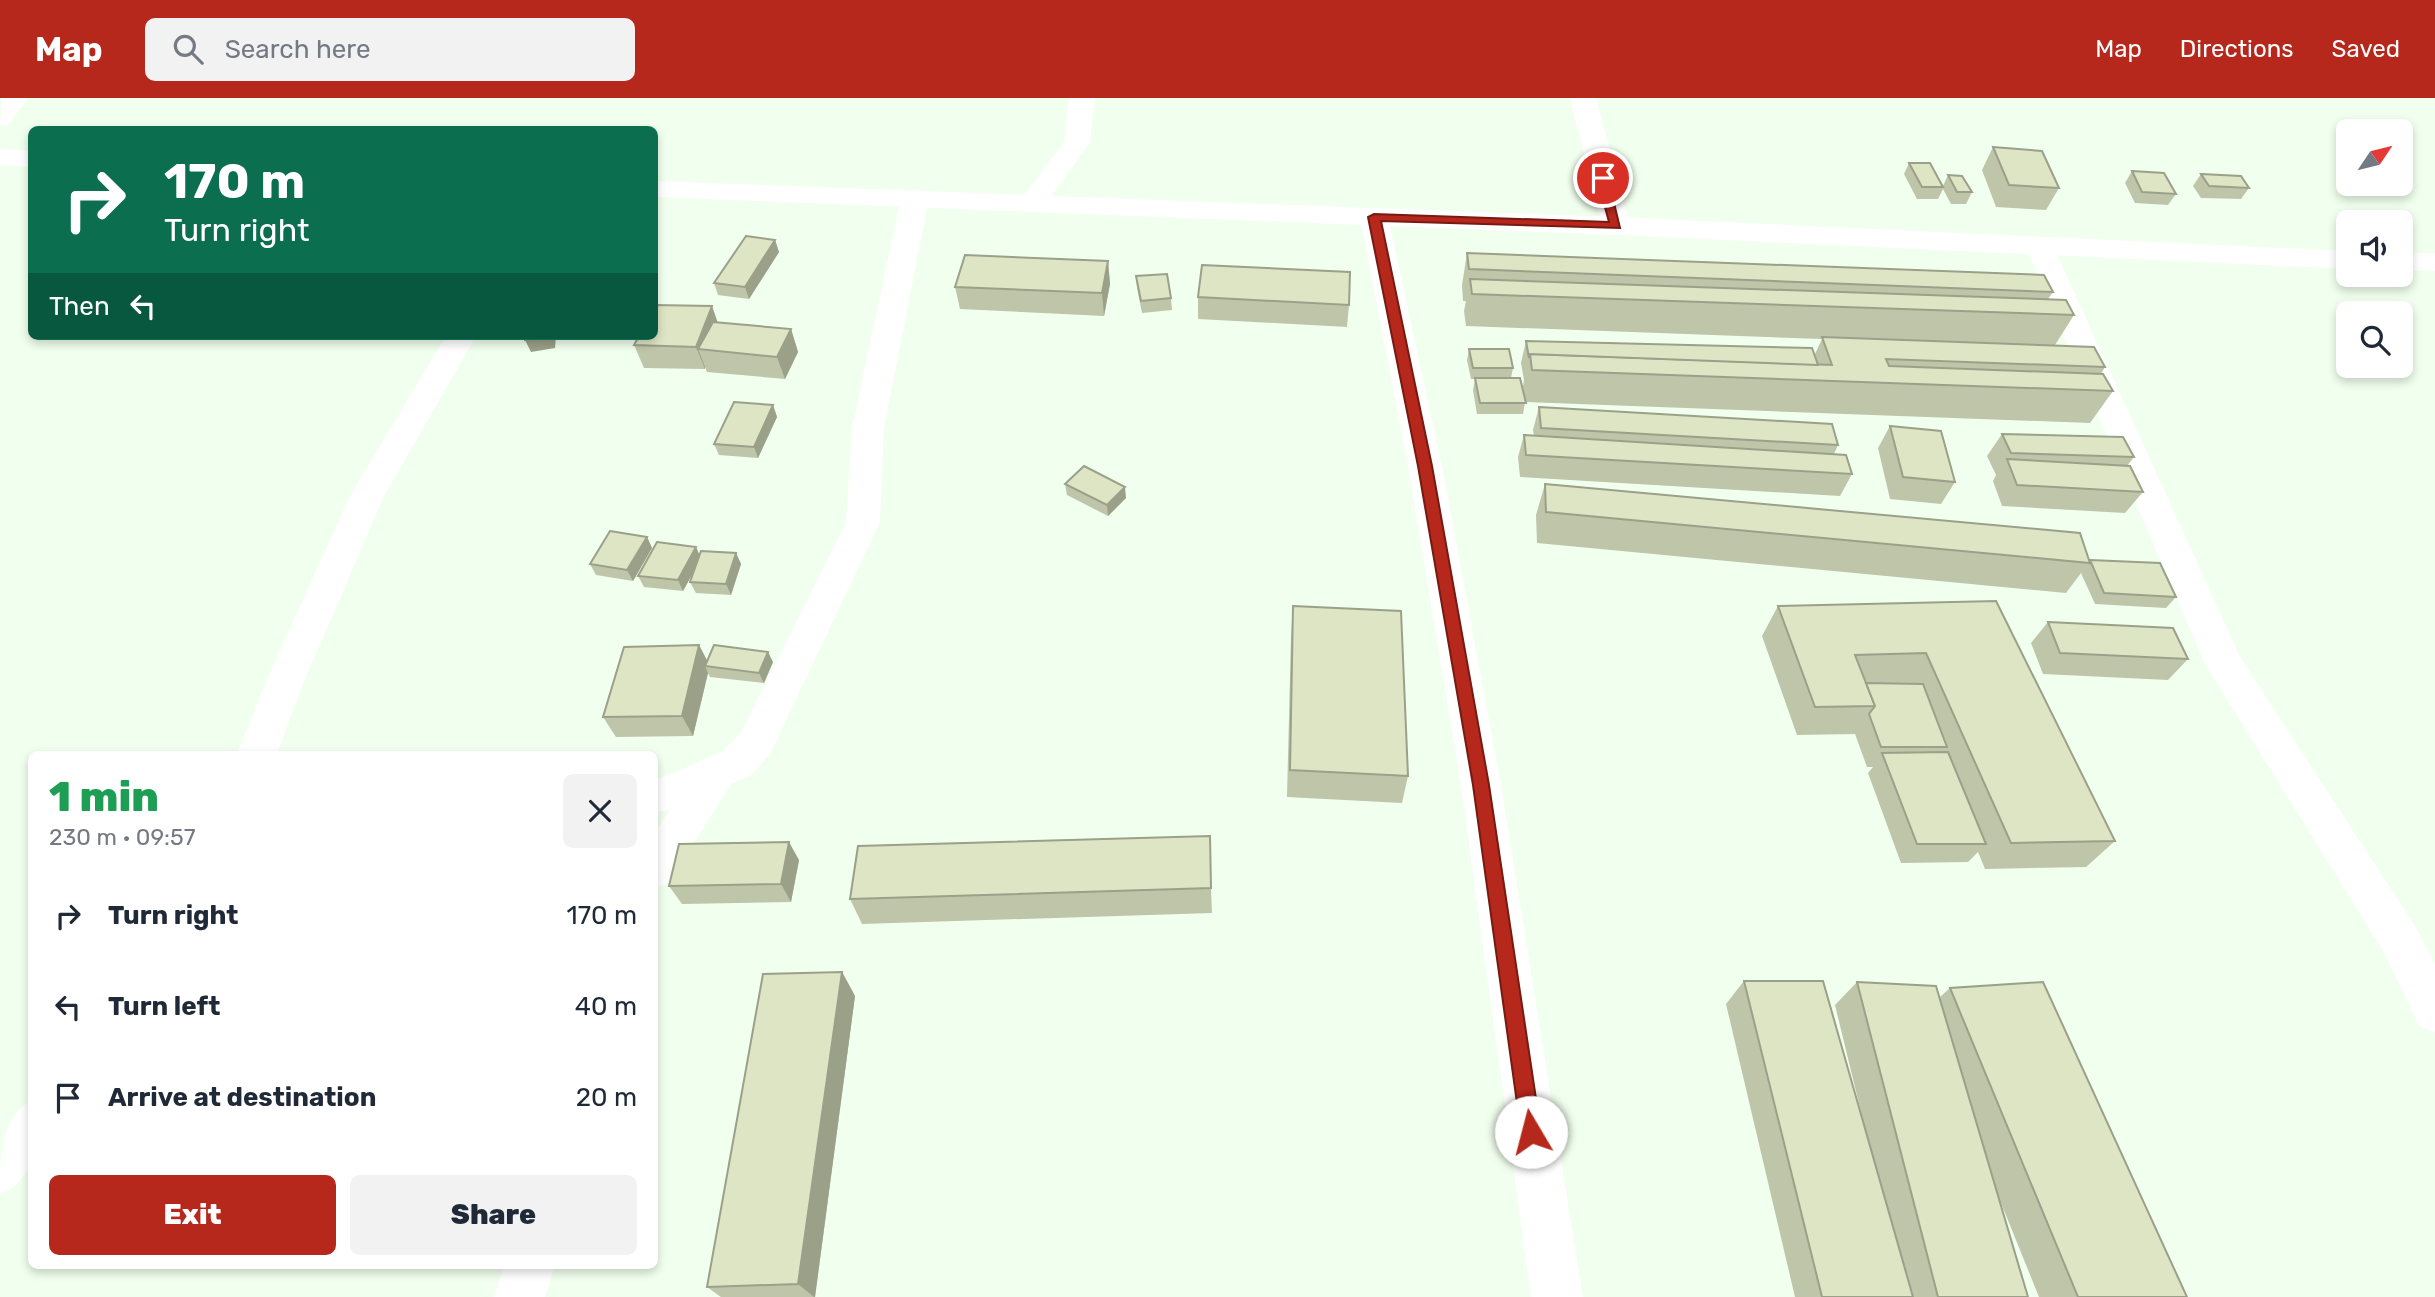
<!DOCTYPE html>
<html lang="en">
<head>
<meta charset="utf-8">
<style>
  body { margin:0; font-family:Rubik,sans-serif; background:#f2f2f3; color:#1f2937; height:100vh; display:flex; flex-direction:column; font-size:26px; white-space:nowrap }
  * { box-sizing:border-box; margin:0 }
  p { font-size:23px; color:#747a83 }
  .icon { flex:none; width:38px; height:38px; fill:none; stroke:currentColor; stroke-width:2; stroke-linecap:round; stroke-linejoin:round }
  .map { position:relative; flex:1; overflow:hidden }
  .sheet { position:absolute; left:28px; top:653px; width:630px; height:518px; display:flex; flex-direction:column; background:#fff; border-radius:10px; box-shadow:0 4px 10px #0003 }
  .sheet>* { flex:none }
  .hud { position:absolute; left:28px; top:28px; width:630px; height:214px; border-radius:10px; box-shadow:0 4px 10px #0003; background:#0b6e4f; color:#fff; overflow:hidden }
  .needle { width:46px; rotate:55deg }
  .tools { position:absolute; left:2336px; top:21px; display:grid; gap:14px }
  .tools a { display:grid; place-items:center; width:77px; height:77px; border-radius:10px; background:#fff; box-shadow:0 4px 10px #0003; font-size:35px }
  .pin { position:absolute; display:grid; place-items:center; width:60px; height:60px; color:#fff; margin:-30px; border:4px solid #fff; border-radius:50%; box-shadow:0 2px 7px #0007 }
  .me { position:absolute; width:77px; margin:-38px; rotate:352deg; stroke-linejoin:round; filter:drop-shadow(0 0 5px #0008) }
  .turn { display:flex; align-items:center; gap:24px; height:147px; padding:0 21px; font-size:32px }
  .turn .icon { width:91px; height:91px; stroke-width:2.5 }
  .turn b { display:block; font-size:49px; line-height:60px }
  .then { display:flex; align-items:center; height:66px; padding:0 21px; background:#0003; gap:14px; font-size:26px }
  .round { display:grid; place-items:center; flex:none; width:74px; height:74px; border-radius:10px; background:#f2f2f3 }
  .summary { display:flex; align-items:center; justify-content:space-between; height:119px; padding:0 21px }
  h1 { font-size:42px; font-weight:800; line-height:52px; color:#1e9e55 }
  .action { display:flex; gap:14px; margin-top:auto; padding:14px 21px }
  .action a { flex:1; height:80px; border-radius:10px; background:#b6281c; color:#fff; font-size:28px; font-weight:800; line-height:80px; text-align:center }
  .action a+a { background:#f2f2f3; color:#1f2937 }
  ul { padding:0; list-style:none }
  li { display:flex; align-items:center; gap:21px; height:91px; padding:0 21px }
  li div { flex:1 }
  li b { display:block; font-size:26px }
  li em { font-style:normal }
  header { display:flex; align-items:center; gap:42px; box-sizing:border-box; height:98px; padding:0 35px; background:#b6281c; color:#fff }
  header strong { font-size:33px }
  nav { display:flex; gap:38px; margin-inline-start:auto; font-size:24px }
  .search { width:490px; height:63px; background:#f2f2f3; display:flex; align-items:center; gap:18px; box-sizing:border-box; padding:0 24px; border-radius:10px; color:#747a83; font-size:26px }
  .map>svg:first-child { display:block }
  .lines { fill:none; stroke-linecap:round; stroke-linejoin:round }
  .minor { fill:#fff; fill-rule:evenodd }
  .major { fill:#fff; fill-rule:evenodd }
  .wall { fill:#bfc5a9 }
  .shaded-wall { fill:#9ba089 }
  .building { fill:#dee5c4; stroke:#9ba089; stroke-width:2 }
  .route { fill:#b6281c; stroke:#761a12; stroke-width:2 }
</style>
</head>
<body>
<header>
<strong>Map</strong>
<div class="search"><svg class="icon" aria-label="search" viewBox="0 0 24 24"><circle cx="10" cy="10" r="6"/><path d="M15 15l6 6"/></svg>Search here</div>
<nav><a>Map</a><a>Directions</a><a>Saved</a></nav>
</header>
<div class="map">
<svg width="2435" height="1199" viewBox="0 0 2435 1199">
  <rect width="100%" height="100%" fill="#f1ffee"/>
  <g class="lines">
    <!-- minor -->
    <g class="minor">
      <polygon points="2,0 28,0 9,26 0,28"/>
      <polygon points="1069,0 1095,0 1090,44 1043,110 1033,112 1023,110 1019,104 1064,44"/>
      <polygon points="1570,0 1596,0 1630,128 1626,134 1616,137 1606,134 1602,128"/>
      <polygon points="915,92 925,94 929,100 884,330 880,424 770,656 751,677 731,686 669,785 654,790 654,736 670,712 654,714 654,680 661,680 723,653 742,633 846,424 852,330 901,100 905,94"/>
      <polygon points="1374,111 1384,113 1388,119 1442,368 1501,687 1583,1199 1531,1199 1461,687 1408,368 1360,119 1364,113"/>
      <polygon points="2039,139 2049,142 2053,148 2240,559 2415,828 2435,866 2435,934 2419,928 2385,856 2205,566 2025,148 2029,142"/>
      <polygon points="446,238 476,238 384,398 305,581 277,656 237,656 267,581 350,398"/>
      <path d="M32,1002C32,1041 42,1079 0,1096C0,1058 0,1020 32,1002Z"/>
      <polygon points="505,1167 555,1167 545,1199 493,1199"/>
    </g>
    <!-- major -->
    <g class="major">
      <polygon points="0,51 32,53 32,69 0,67"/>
      <polygon points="654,83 1616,119 2348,153 2348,171 1616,137 654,99"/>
      <polygon points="2401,154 2435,155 2435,173 2401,172"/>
    </g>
  </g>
  <!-- wall -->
  <g class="wall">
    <polygon points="1993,49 2059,90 2046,112 1996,109 1982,72"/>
    <polygon points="1909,65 1943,88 1948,77 1972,94 1966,106 1951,106 1943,91 1938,101 1917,101 1904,76"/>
    <polygon points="2132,73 2176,96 2168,107 2135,105 2125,85"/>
    <polygon points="2201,76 2249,90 2241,101 2201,100 2193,88"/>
    <polygon points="775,142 779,154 749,201 718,197 714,185"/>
    <polygon points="1467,155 2053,194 2048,201 2074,217 2055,247 2105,269 2101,276 2113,293 2090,325 1525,304 1523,316 1477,316 1473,292 1475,281 1471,281 1467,262 1469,251 1513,270 1511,280 1524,296 1523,288 1524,282 1521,265 1526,243 1815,256 1822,241 1466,228 1464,213 1466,203 1463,203 1462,187"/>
    <polygon points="1108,163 1110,186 1104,218 960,211 955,189"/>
    <polygon points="1136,178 1171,200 1172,212 1142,215 1137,190"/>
    <polygon points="1198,199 1349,207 1347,229 1198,221"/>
    <polygon points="718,225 791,231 798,254 785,281 707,274 705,269 705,271 644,270 634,247"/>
    <polygon points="773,307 777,319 758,360 719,357 714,346"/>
    <polygon points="1539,309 1838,347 1834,356 1852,376 1840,398 1520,379 1518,359 1524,337 1534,338 1533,332"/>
    <polygon points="1890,328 1955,384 1941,406 1890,401 1878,350"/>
    <polygon points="2002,336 2134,359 2127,368 2143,394 2125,415 2002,408 1993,383 1996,377 1987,358"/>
    <polygon points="1065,386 1126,400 1108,418 1067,397"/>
    <polygon points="1545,386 2089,463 2176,499 2166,510 2095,506 2081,475 2066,495 1537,445 1536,417"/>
    <polygon points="647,439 652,450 633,483 596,477 590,466"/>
    <polygon points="736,455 741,466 731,497 696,495 690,484 695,471 683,493 644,489 638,478 700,458"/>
    <polygon points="1996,503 2115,743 2086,769 1985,771 1978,754 1968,764 1901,765 1868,675 1873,669 1867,669 1855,636 1797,637 1762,538 1778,508"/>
    <polygon points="1293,508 1408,678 1402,705 1287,699 1291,538"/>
    <polygon points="2048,524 2188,561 2168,582 2043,576 2031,545"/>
    <polygon points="699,547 707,563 773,564 764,585 710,579 708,575 693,638 616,639 603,619"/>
    <polygon points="799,762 791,804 682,806 669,788"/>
    <polygon points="1211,790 1212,815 862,826 850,801"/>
    <polygon points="842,874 855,898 815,1199 721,1199 707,1189"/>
    <polygon points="1744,883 1863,1022 1835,907 1857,884 1940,899 1950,890 2187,1199 2039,1199 1997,1095 2028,1199 1795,1199 1726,906"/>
  </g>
  <!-- shaded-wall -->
  <g class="shaded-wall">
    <polygon points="775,142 779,154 749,201 745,189"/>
    <polygon points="1108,163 1110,186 1104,218 1102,195"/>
    <polygon points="712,208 720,231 698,251 705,269 705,271 696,249"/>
    <polygon points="791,231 798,254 785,281 777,259"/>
    <polygon points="549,238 556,238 555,250 531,254 525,242"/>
    <polygon points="773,307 777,319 758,360 754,349"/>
    <polygon points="1125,389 1126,400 1108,418 1107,407"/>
    <polygon points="647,439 652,450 633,483 627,472"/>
    <polygon points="696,449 701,460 683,493 678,482"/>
    <polygon points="736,455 741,466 731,497 726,486"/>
    <polygon points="699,547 710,568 705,568 708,575 693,638 682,618"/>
    <polygon points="768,554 773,564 764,585 759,575"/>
    <polygon points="789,744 799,762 791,804 781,786"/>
    <polygon points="842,874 855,898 815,1199 814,1199 798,1186"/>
  </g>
  <!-- building -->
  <g class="building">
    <polygon points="1993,49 2042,53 2059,90 2009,87"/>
    <polygon points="1909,65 1930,65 1943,89 1922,89"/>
    <polygon points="2132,73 2164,75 2176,96 2142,94"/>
    <polygon points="2201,76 2241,78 2249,90 2209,88"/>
    <polygon points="1948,77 1962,78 1972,94 1957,94"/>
    <polygon points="746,138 775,142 745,189 714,185"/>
    <polygon points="1467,155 2044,177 2053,194 1469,171"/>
    <polygon points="965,157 1108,163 1102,195 955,189"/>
    <polygon points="1202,167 1350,174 1349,207 1198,199"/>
    <polygon points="1167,176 1171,200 1141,203 1136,178"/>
    <polygon points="1470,181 2066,202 2074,217 1472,196"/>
    <polygon points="654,207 712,208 696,249 634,247 639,238 654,238"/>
    <polygon points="713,224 791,231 777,259 698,251"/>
    <polygon points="525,238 549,238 525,242"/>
    <polygon points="1822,239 2094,249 2105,269 1886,261 1889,268 2103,276 2113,293 1532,272 1530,256 1832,267"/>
    <polygon points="1526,243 1812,250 1818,267 1530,256 1529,260"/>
    <polygon points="1469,251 1509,251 1513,270 1473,270"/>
    <polygon points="1475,280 1520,280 1526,305 1480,305"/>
    <polygon points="734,304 773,307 754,349 714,346"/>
    <polygon points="1539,309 1832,326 1838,347 1541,330"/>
    <polygon points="1890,328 1941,333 1955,384 1903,379"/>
    <polygon points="2002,336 2123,339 2134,359 2011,355"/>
    <polygon points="1524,337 1846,357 1852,376 1526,357"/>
    <polygon points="2007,361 2130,368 2143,394 2017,387"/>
    <polygon points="1084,368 1125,389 1107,407 1065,386"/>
    <polygon points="1545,386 2080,435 2090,465 1546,414"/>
    <polygon points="610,433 647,439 627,472 590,466"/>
    <polygon points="657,444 696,449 678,482 638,478"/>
    <polygon points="701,453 736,455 726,486 690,484"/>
    <polygon points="2090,462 2160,465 2176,499 2104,495"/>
    <polygon points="1996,503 2115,743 2011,745 1926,555 1855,557 1875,608 1815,609 1778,508"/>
    <polygon points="1293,508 1401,513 1408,678 1290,672"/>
    <polygon points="2048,524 2173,530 2188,561 2060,555"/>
    <polygon points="699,547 682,618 603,619 624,549"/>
    <polygon points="714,547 768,554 759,575 705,568"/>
    <polygon points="1866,585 1923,586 1947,649 1881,649 1869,616 1875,608"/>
    <polygon points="1948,654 1986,746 1917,746 1882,655"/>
    <polygon points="1210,738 1211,790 850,801 858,748"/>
    <polygon points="789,744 781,786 669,788 679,746"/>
    <polygon points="842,874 798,1186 707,1189 763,876"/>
    <polygon points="1744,883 1823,883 1913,1199 1822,1199"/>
    <polygon points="1857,884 1936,888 2028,1199 1938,1199"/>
    <polygon points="2043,884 2187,1199 2078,1199 1950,890"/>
  </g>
  <!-- route -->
  <polygon class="route" points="1603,76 1608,80 1620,130 1381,123 1432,368 1489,687 1541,1034 1538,1041 1531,1044 1524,1041 1521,1034 1473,687 1418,368 1368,119 1374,116 1609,124 1597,80"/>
</svg>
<div class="tools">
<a><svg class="needle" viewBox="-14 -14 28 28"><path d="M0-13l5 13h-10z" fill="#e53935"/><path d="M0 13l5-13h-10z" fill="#747a83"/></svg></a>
<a><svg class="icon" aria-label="sound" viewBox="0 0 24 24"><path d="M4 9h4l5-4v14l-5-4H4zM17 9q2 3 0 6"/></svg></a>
<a><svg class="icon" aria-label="search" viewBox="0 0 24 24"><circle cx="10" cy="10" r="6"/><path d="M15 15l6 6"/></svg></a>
</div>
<div class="pin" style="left:1603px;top:80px;background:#d93025"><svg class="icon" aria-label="arrive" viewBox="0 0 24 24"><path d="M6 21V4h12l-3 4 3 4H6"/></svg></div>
<svg class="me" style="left:1531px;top:1034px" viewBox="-20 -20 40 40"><circle r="19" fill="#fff"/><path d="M0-13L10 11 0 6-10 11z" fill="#b6281c"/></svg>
<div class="hud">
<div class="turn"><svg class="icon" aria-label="right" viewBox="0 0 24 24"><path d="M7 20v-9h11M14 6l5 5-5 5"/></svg><div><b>170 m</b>Turn right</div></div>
<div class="then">Then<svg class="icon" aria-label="left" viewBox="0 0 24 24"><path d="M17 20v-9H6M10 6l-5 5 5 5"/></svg></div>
</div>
<section class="sheet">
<div class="summary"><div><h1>1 min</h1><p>230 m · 09:57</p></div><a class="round"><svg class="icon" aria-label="close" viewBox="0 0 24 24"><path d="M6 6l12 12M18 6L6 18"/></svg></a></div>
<ul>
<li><svg class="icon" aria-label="right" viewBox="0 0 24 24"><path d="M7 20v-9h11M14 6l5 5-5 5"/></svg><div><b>Turn right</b></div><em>170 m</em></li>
<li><svg class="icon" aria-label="left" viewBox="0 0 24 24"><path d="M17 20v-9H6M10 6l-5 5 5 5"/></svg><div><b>Turn left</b></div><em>40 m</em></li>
<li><svg class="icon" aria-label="arrive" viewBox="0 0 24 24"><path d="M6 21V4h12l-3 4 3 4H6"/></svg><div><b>Arrive at destination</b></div><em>20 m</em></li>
</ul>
<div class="action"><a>Exit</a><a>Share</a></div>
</section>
</div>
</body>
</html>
